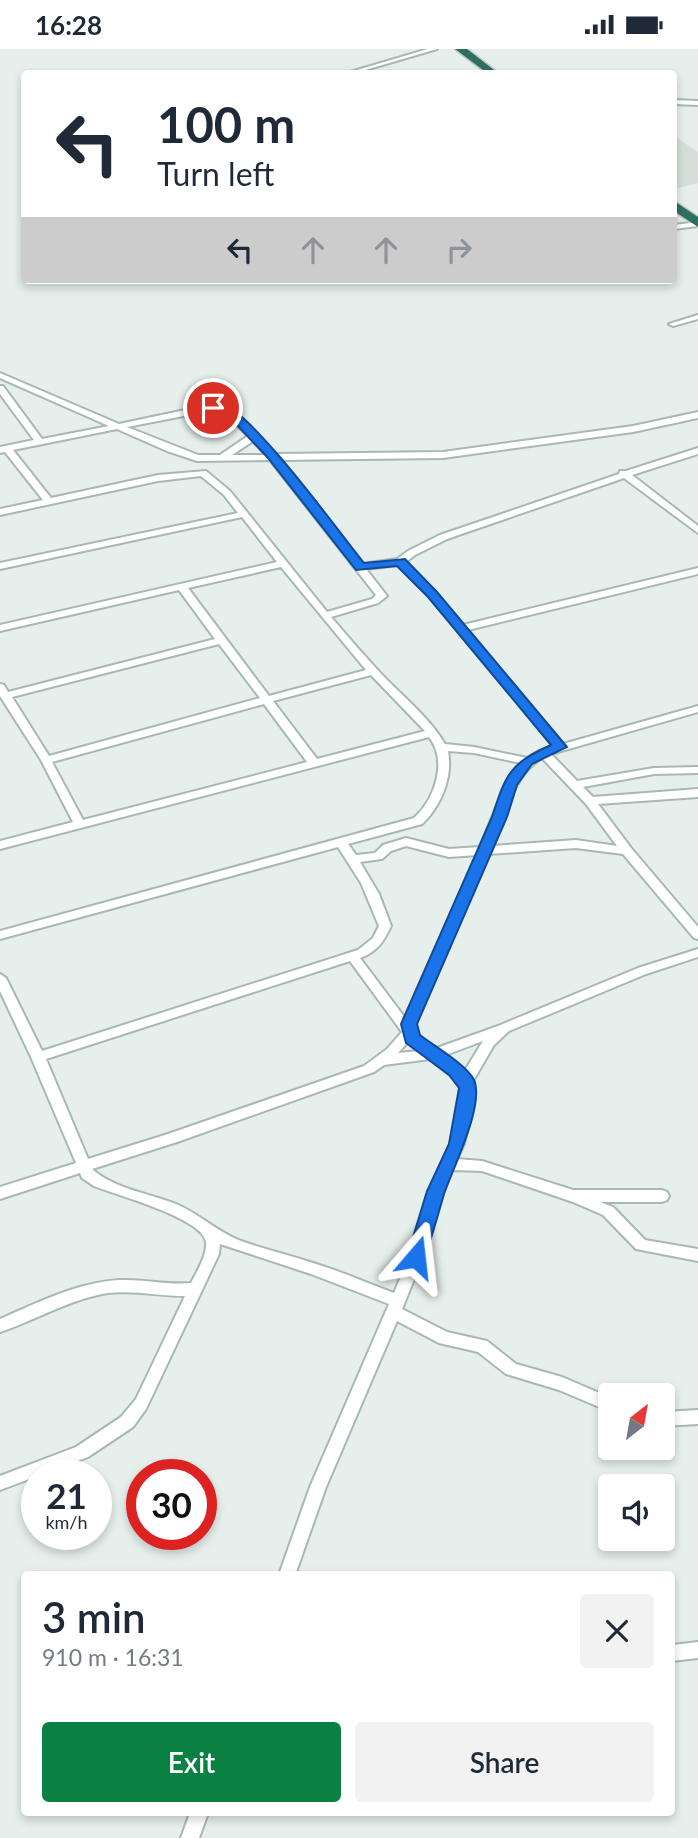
<!DOCTYPE html>
<html lang="en">
<head>
<meta charset="utf-8">
<style>
  body { margin:0; font-family:Lato,sans-serif; background:#f2f2f3; color:#1f2937; height:100vh; display:flex; flex-direction:column; font-size:26px; white-space:nowrap }
  * { box-sizing:border-box; margin:0 }
  p { font-size:23px; color:#747a83 }
  .icon { flex:none; width:38px; height:38px; fill:none; stroke:currentColor; stroke-width:2; stroke-linecap:round; stroke-linejoin:round }
  .map { position:relative; flex:1; overflow:hidden }
  .side { position:absolute; left:21px; top:1522px; width:654px; height:245px; display:flex; flex-direction:column; background:#fff; border-radius:7px; box-shadow:0 4px 10px #0003 }
  .side>* { flex:none }
  .top-card { position:absolute; left:21px; top:21px; width:656px; height:214px; border-radius:7px; box-shadow:0 4px 10px #0003; background:#fff; color:#1f2937; overflow:hidden }
  .needle { width:46px; rotate:31deg }
  .fabs { position:absolute; left:598px; top:1334px; display:grid; gap:14px }
  .fabs a { display:grid; place-items:center; width:77px; height:77px; border-radius:7px; background:#fff; box-shadow:0 4px 10px #0003; font-size:35px }
  .speed { position:absolute; left:21px; top:1410px; display:flex; gap:14px; font-size:35px; font-weight:700; text-align:center }
  .speed>* { display:grid; place-content:center; width:91px; height:91px; border-radius:50%; background:#fff; box-shadow:0 4px 10px #0003; line-height:1 }
  .speed small { font-size:18px; font-weight:400 }
  .speed .limit { border:10px solid #d22; background:#fff; color:#111 }
  .pin { position:absolute; display:grid; place-items:center; width:60px; height:60px; color:#fff; margin:-30px; border:4px solid #fff; border-radius:50%; box-shadow:0 2px 7px #0007 }
  .me { position:absolute; width:77px; margin:-38px; rotate:17deg; stroke-linejoin:round; filter:drop-shadow(0 0 5px #0008) }
  .turn { display:flex; align-items:center; gap:24px; height:147px; padding:0 21px; font-size:32px }
  .turn .icon { width:91px; height:91px; stroke-width:2.5 }
  .turn b { display:block; font-size:49px; line-height:60px }
  .lanes { display:flex; align-items:center; height:66px; padding:0 21px; background:#0003; justify-content:center; gap:35px; direction:ltr }
  .lanes .off { opacity:.35 }
  .round { display:grid; place-items:center; flex:none; width:74px; height:74px; border-radius:7px; background:#f2f2f3 }
  .headline { display:flex; align-items:center; justify-content:space-between; height:119px; padding:0 21px }
  h1 { font-size:42px; font-weight:600; line-height:52px }
  .button { display:flex; gap:14px; margin-top:auto; padding:14px 21px }
  .button a { flex:1; height:80px; border-radius:7px; background:#0b8043; color:#fff; font-size:28px; font-weight:600; line-height:80px; text-align:center }
  .button a+a { background:#f2f2f3; color:#1f2937 }
  .status { display:flex; justify-content:space-between; align-items:center; height:49px; padding:0 35px; background:#fff; direction:ltr }
  .status svg { height:19px; fill:currentColor }
  .map>svg:first-child { display:block }
  .built { fill:#d4dfda }
  .lines { fill:none; stroke-linecap:round; stroke-linejoin:round }
  .street-casing { stroke:#a8b8b2; stroke-width:4 }
  .highway-casing { stroke:#c2cac8; stroke-width:3 }
  .street { fill:#fff; fill-rule:evenodd }
  .highway { fill:#2f6f62; fill-rule:evenodd }
  .route { fill:#1a73e8; stroke:#114b97; stroke-width:2 }
</style>
</head>
<body>
<div class="status"><b>16:28</b><svg viewBox="0 0 49 12"><path d="M0 12V9h3v3zM5 12V6h3v6zM10 12V3h3v9zM15 12V0h3v12zM26 1h20v11H26zM47 4h2v5h-2z"/></svg></div>
<div class="map">
<svg width="698" height="1789" viewBox="0 0 698 1789">
  <rect width="100%" height="100%" fill="#e6efeb"/>
  <!-- built -->
  <polygon class="built" points="674,87 698,103 698,134 674,140"/>
  <g class="lines">
    <!-- street casing -->
    <g class="street-casing">
      <g id="street">
        <polygon points="428,0 437,0 355,24 347,24"/>
        <polygon points="674,51 698,52 698,56 674,55"/>
        <polygon points="698,173 698,177 674,180 674,176"/>
        <polygon points="698,266 698,270 673,277 669,275"/>
        <path d="M0,324L119,375L204,357H228L275,405L443,403L633,377L698,363V369L633,383L443,409L279,411L362,515L397,510L408,502L440,486L619,425L620,422H626L698,399V405L632,426L698,477V484L624,429L447,490L415,506L406,513L435,543L463,576L698,519V525L468,581L563,695L698,657V663L551,705L577,732L654,719L698,718V724L654,725L583,738L593,748L698,740V748L598,755L631,799L698,878V890L694,889L623,805L576,799L489,805L415,975L418,987L434,1000L498,977L638,919L698,900V908L646,925L509,982L494,996L473,1032L474,1047L464,1095L457,1110L482,1112L573,1141H662L667,1143L669,1147L667,1151L662,1153H600L613,1158L645,1191L698,1200V1212L636,1200L603,1166L573,1153L482,1122L452,1121L443,1142L423,1208L402,1260L447,1283L487,1292L516,1315L562,1328L611,1349V1363L559,1341L506,1325L478,1303L439,1294L397,1272L326,1438L295,1526H279L310,1438L389,1255L311,1225L220,1195L219,1205L146,1360L133,1378L88,1408L0,1441V1427L76,1398L121,1368L136,1350L185,1247C159,1247 134,1241 108,1244C70,1250 36,1271 0,1283V1270C37,1254 78,1233 120,1231C143,1230 167,1236 191,1234C197,1222 207,1207 206,1193C203,1169 116,1146 94,1137L82,1129L80,1124L0,1150V1138L76,1114L31,1008L0,942V925L6,929L42,1002L358,901L373,889L379,877L361,834L338,798L0,890V882L414,769C435,750 448,712 429,688L0,800V792L73,773L41,711L0,647V635L4,636L8,643L215,590L179,541L0,582V576L277,513L242,468L0,520V514L238,464L224,446L201,427L158,432L0,466V460L43,451L5,403L0,404V398L34,391L0,345V337H3L42,390L109,377L0,329ZM223,362L248,387L220,406H198L127,378L204,363ZM117,380L167,402L197,412L270,411L376,546L372,550L327,563L230,442L206,422L158,426L51,449L13,401ZM253,392L266,406H232ZM398,516L429,547L554,697L539,702L527,709L474,698L445,695C430,670 406,650 386,630C367,610 349,589 331,568L378,554L387,547L366,520ZM281,518L366,621L269,647L188,539ZM219,595L260,649L49,707L12,648ZM371,626L425,682L317,710L273,652ZM264,655L307,713L83,771L52,713ZM448,702L474,704L521,714L504,739L480,798L449,800L406,789L383,796L375,804L356,806L348,795L422,775C441,757 453,728 448,702ZM542,709L586,755L617,797L576,791L492,797C505,767 512,727 542,709ZM406,797L449,808L477,806L405,969L360,909C377,903 384,892 391,877L379,845L360,813L382,810L391,802ZM350,912L402,983L387,1000L364,1017L168,1085L88,1110L46,1010ZM483,992L464,1023L443,1007ZM408,993L419,1002L398,1004ZM430,1010L460,1034V1047L450,1095L429,1142L409,1208L394,1244C367,1234 340,1222 313,1214C289,1206 264,1200 241,1192C217,1183 200,1165 176,1155C149,1144 114,1140 92,1120L177,1093L374,1023L384,1016Z"/>
        <polygon points="698,1361 698,1375 663,1377 663,1363"/>
        <polygon points="698,1593 698,1609 672,1612 672,1596"/>
        <polygon points="190,1764 208,1764 199,1789 181,1789"/>
      </g>
    </g>
    <!-- highway casing -->
    <g class="highway-casing">
      <g id="highway">
        <polygon points="455,0 467,0 498,24 487,24"/>
        <polygon points="674,152 698,168 698,178 674,162"/>
      </g>
    </g>
    <!-- street -->
    <use href="#street" class="street"/>
    <!-- highway -->
    <use href="#highway" class="highway"/>
  </g>
  <!-- route -->
  <path class="route" d="M221,354C252,363 339,483 364,514L405,510L437,543L567,698L532,715L517,736L507,768L417,975L420,986C434,997 467,1016 474,1031C485,1056 452,1121 444,1145C438,1166 432,1187 425,1208L423,1213L416,1216L409,1213L407,1208L427,1142L449,1095L459,1039L449,1026L406,994L401,975L492,768C506,725 509,715 551,696L428,548L397,517L356,521L268,409L238,377L226,364L207,359Z"/>
</svg>
<div class="fabs">
<a><svg class="needle" viewBox="-14 -14 28 28"><path d="M0-13l5 13h-10z" fill="#e53935"/><path d="M0 13l5-13h-10z" fill="#747a83"/></svg></a>
<a><svg class="icon" aria-label="sound" viewBox="0 0 24 24"><path d="M4 9h4l5-4v14l-5-4H4zM17 9q2 3 0 6"/></svg></a>
</div>
<div class="speed"><div>21<small>km/h</small></div><div class="limit">30</div></div>
<div class="pin" style="left:213px;top:359px;background:#d93025"><svg class="icon" aria-label="arrive" viewBox="0 0 24 24"><path d="M6 21V4h12l-3 4 3 4H6"/></svg></div>
<svg class="me" style="left:416px;top:1208px" viewBox="-20 -20 40 40"><path d="M0-17L14 15 0 8-14 15z" fill="#1a73e8" stroke="#fff" stroke-width="4"/></svg>
<div class="top-card">
<div class="turn"><svg class="icon" aria-label="left" viewBox="0 0 24 24"><path d="M17 20v-9H6M10 6l-5 5 5 5"/></svg><div><b>100 m</b>Turn left</div></div>
<div class="lanes"><svg class="icon" aria-label="left" viewBox="0 0 24 24"><path d="M17 20v-9H6M10 6l-5 5 5 5"/></svg><svg class="icon off" aria-label="ahead" viewBox="0 0 24 24"><path d="M12 20V5M6 11l6-6 6 6"/></svg><svg class="icon off" aria-label="ahead" viewBox="0 0 24 24"><path d="M12 20V5M6 11l6-6 6 6"/></svg><svg class="icon off" aria-label="right" viewBox="0 0 24 24"><path d="M7 20v-9h11M14 6l5 5-5 5"/></svg></div>
</div>
<section class="side">
<div class="headline"><div><h1>3 min</h1><p>910 m · 16:31</p></div><a class="round"><svg class="icon" aria-label="close" viewBox="0 0 24 24"><path d="M6 6l12 12M18 6L6 18"/></svg></a></div>
<div class="button"><a>Exit</a><a>Share</a></div>
</section>
</div>
</body>
</html>
